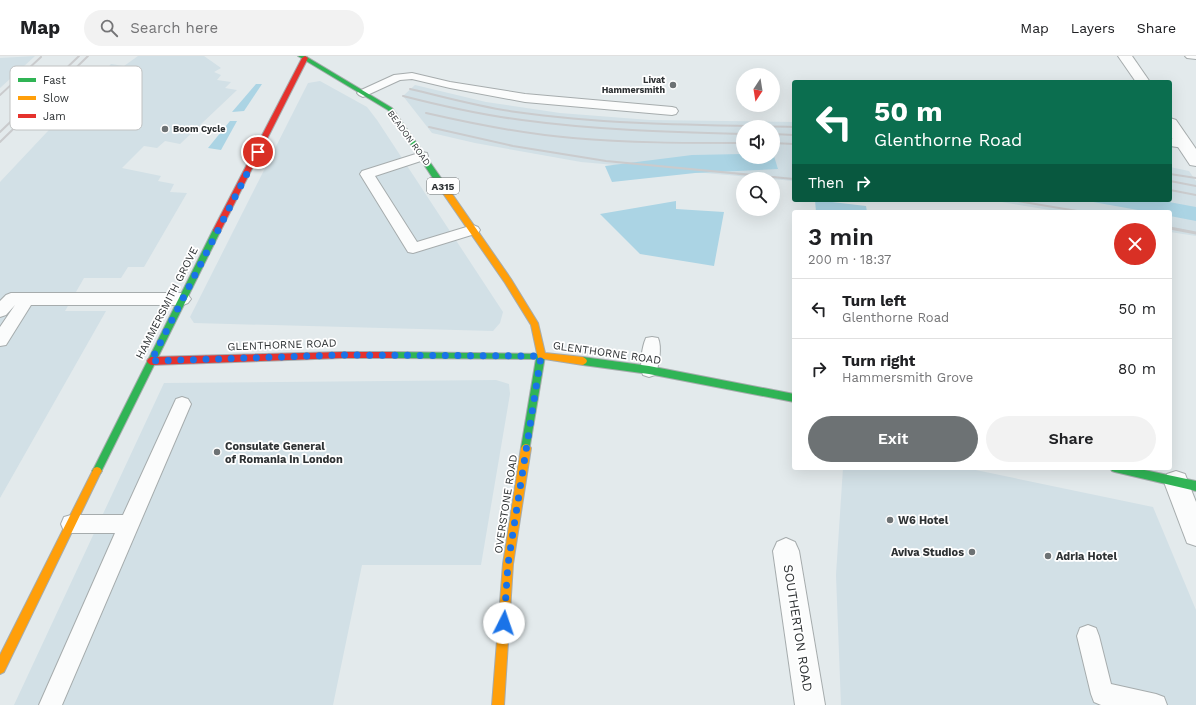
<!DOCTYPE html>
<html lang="en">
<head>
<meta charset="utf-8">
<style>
  body { margin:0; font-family:"Work Sans",sans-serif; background:#f2f2f2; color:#202124; height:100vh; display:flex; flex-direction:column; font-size:15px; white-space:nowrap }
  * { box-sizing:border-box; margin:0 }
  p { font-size:13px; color:#757577 }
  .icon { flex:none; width:22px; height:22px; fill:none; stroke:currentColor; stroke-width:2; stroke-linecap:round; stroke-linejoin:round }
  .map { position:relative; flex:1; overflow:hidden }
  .panel { position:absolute; left:792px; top:154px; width:380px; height:260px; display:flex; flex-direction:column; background:#fff; border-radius:4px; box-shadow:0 4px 16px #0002 }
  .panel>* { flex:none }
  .top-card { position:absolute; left:792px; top:24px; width:380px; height:122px; border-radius:4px; box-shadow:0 4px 16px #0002; background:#0b6e4f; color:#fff; overflow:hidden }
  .needle { width:26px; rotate:192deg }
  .controls { position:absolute; left:736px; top:12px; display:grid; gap:8px }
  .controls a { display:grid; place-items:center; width:44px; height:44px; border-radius:50%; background:#fff; box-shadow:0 4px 16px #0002; font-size:20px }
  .pin { position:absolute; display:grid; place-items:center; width:34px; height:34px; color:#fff; margin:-17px; border:2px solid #fff; border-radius:50%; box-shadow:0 1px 4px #0007 }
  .me { position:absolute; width:44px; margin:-22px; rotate:4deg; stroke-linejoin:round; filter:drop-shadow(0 0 3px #0008) }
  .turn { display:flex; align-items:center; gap:14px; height:84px; padding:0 16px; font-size:18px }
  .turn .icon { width:52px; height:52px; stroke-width:2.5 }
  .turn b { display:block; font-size:28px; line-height:34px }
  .then { display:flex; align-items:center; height:38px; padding:0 16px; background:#0003; gap:8px; font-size:15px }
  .round { display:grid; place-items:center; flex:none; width:42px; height:42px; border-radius:21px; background:#f2f2f2 }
  .overview { display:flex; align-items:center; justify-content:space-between; height:68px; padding:0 16px }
  h1 { font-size:24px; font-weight:600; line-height:30px }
  .cta { display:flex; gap:8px; margin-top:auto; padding:8px 16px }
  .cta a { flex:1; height:46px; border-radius:24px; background:#6d7274; color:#fff; font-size:16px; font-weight:600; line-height:46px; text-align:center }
  .cta a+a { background:#f2f2f2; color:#202124 }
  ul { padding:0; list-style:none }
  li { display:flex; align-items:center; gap:12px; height:60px; padding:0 16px; border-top:1px solid #e0e0e0 }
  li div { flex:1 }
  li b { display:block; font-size:15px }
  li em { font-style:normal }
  header { display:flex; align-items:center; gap:24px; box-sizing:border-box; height:56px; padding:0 20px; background:#fff; border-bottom:1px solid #e0e0e0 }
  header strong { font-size:19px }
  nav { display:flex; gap:22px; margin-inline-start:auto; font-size:14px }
  .search { width:280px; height:36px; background:#f2f2f2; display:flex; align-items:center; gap:10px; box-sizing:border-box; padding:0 14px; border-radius:22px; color:#757577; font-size:15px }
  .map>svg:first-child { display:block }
  .built { fill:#d2e0e6; fill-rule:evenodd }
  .green { fill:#abd4e4 }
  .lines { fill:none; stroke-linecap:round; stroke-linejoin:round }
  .lane-casing { stroke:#a6acad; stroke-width:2 }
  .street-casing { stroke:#a6acad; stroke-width:2 }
  .fast-casing { stroke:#a6acad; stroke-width:2 }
  .slow-casing { stroke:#a6acad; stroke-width:2 }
  .jam-casing { stroke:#a6acad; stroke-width:2 }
  .lane { fill:#fbfcfc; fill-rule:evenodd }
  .street { fill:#fbfcfc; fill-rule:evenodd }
  .fast { fill:#30b455; fill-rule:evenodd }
  .slow { fill:#ff9f0a; fill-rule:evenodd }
  .jam { fill:#e5322d; fill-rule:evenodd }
  .rail-far1 { stroke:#cacbcd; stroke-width:2 }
  .rail { stroke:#cacbcd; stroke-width:3 }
  .route { stroke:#1a73e8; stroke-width:7; stroke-dasharray:0 12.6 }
  .poi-dot { fill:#6d7274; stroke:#fff; stroke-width:1.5 }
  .labels { text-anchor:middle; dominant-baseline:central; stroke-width:3.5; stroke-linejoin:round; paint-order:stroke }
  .far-poi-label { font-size:9px; font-weight:bold; fill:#2e3234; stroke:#fff; text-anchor:end }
  .far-street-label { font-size:9px; fill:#2e3234; stroke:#fff }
  .shield { fill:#fff; stroke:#6d7071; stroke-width:1 }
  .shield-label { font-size:10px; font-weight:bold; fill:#2e3234 }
  .street-label { font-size:11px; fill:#2e3234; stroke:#fff }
  .poi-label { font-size:11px; font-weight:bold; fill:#2e3234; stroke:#fff; text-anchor:start }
  .near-street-label { font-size:13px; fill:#2e3234; stroke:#fff }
  .key { fill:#fff; stroke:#c0c2c2; stroke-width:1 }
  .key-label { font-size:11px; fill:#2e3234 }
</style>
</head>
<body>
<header>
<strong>Map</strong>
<div class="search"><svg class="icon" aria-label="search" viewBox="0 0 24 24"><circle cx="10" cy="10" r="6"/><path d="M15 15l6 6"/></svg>Search here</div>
<nav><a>Map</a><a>Layers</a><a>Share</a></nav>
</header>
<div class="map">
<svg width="1196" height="649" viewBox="0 0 1196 649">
  <rect width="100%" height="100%" fill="#e3eaec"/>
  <!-- built -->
  <g class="built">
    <polygon points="35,0 0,32 0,2"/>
    <polygon points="138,0 204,0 221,12 214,16 221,19 217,24 231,26 225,32 237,34 180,88 165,85 157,92 144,90 122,112 161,120 158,125 174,128 170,136 187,137 144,211 128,211 121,222 84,222 65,255 106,255 0,442 0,126 111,8 124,10"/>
    <polygon points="320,25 367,51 377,64 503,256 500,267 493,275 194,267 190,261 308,27"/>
    <path d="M415,29L486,46L560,57L650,64L794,66V125L581,106L475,87L432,77L403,40ZM743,71H773V101H743Z"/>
    <polygon points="1170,111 1189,115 1196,125 1196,180 1170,176 1170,156 1062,156 989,144 1170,144"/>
    <polygon points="496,324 509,328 510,338 481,509 362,509 333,649 14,649 164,327"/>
    <polygon points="843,412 966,412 1153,451 1196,554 1196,649 841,649 836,519"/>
  </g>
  <!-- green -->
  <g class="green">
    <polygon points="256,28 262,28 244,55 232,56"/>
    <polygon points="230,65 237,65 221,94 208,92"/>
    <polygon points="773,97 778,113 695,117 612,126 605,110 692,99 743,98 743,101 773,101"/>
    <polygon points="815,144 866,150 867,156 816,156"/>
    <polygon points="1082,144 1158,144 1196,151 1196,165 1170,160 1170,156 1149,156"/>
    <polygon points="676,145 676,153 724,156 714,210 640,198 600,158"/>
  </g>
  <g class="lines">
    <!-- lane casing -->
    <g class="lane-casing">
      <g id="lane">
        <polygon points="1185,0 1196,0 1196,3 1187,2"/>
        <polygon points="412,17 450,26 525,38 672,51 676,52 678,55 676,58 672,59 525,46 450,32 412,23 400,24 363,41 359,39 357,37 359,35 394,19"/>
        <polygon points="1170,82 1188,85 1190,88 1188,91 1184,92 1170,90"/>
        <polygon points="422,96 427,97 428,100 427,103 375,120 417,186 473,169 478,171 480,174 478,177 413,197 408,196 360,118 362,115"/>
        <polygon points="11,237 183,237 188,239 191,243 188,247 183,249 31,249 6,289 0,290 0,271 15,249 6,259 0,261 0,245 6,239"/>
        <path d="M652,281L658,282C662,291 659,310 655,319L649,321L643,319C639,310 642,291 646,282Z"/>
        <polygon points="182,341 188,343 191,348 62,649 39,649 115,477 71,477 64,475 61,468 64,461 71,459 123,459 176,343"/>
        <polygon points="1088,569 1096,572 1099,580 1111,628 1156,638 1164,641 1167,649 1101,649 1094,646 1091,638 1077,580 1080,572"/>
      </g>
    </g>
    <!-- street casing -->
    <g class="street-casing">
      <g id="street">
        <polygon points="1118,0 1132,0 1150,26 1136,26"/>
        <polygon points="1170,62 1176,64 1196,93 1196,110 1190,109 1170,79"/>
        <polygon points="1176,415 1185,418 1196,446 1196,490 1187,487 1164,426 1167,418"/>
        <polygon points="786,482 795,486 799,495 825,649 795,649 773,495 777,486"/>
      </g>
    </g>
    <!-- fast casing -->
    <g class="fast-casing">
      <g id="fast">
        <polygon points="298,0 305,0 392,52 448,132 448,136 442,136 388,54"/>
        <polygon points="217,171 221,174 100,418 97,419 94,418 92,415 94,412 213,174"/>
        <polygon points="391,296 544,298 545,300 529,395 526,396 523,395 521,392 536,303 391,302 388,301 387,299 388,297"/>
        <polygon points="583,301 649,310 794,338 794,346 649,318 583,309 580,307 579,305 580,303"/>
        <polygon points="1110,412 1135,412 1196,425 1196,435 1115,416 1112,415"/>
      </g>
    </g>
    <!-- slow casing -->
    <g class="slow-casing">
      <g id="slow">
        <polygon points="442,132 448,132 511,223 538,267 545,297 583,301 586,303 587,305 586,307 583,309 538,302 531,269 505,227 442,136"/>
        <polygon points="526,388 529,389 531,392 513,508 504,649 492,649 503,508 521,392 523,389"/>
        <polygon points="97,411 100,412 102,415 100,418 4,616 0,618 0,599 94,412"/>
      </g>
    </g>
    <!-- jam casing -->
    <g class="jam-casing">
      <g id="jam">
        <polygon points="305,0 308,2 221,174 220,176 214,176 213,174 302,2"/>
        <polygon points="342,296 391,296 394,297 395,299 394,301 391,302 342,302 151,309 148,307 147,305 148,303 151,301"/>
      </g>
    </g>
    <!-- lane -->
    <use href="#lane" class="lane"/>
    <!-- street -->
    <use href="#street" class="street"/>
    <!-- fast -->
    <use href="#fast" class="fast"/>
    <!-- slow -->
    <use href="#slow" class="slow"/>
    <!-- jam -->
    <use href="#jam" class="jam"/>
    <!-- rail-far1 -->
    <g class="rail-far1">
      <path d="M410,33C445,41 480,51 516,56C608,69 701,69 794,71"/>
      <polyline points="0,39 41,1"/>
      <path d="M403,40C442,50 482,59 522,64C595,74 669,76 743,78"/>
      <path d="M426,57C474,68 523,78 573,82C629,87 686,87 743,87"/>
      <polyline points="429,71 513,90 606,105 794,123"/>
      <polyline points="0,76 79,0"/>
      <polyline points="773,78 794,79"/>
      <polyline points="0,86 88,0"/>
      <polyline points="773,87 794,88"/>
      <polyline points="1170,118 1196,122"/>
      <polyline points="1170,125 1196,130"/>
      <polyline points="1170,134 1196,139"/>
      <polyline points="1011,144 1083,156"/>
    </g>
    <!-- rail -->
    <polyline class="rail" points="1170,172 1196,177"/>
  </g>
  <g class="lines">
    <!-- route -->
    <polyline class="route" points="258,96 151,305 342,299 541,300 508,508 504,567"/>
  </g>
  <!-- markers -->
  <g class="poi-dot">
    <circle cx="673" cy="29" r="4"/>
    <circle cx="165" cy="73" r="4"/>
    <circle cx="217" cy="396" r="4"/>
    <circle cx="890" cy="464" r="4"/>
    <circle cx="972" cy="496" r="4"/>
    <circle cx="1048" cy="500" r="4"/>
  </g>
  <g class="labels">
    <!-- far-poi labels -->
    <g class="far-poi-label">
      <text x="665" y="24">Livat<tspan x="665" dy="10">Hammersmith</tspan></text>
      <text x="173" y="73" text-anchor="start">Boom Cycle</text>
    </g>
    <!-- far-street labels -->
    <g class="far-street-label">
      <text transform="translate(409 82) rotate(54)">BEADON ROAD</text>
    </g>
    <!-- shield labels -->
    <rect class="shield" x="427" y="122" width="32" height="16" rx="3"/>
    <g class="shield-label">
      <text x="443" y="130">A315</text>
    </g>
    <!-- street labels -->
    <g class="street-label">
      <text transform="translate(167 247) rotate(-63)">HAMMERSMITH GROVE</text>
      <text transform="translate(282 289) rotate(-2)">GLENTHORNE ROAD</text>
      <text transform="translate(607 297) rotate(8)">GLENTHORNE ROAD</text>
      <text transform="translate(506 448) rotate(-81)">OVERSTONE ROAD</text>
    </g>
    <!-- poi labels -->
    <g class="poi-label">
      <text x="225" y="390">Consulate General<tspan x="225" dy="13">of Romania in London</tspan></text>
      <text x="898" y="464">W6 Hotel</text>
      <text x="964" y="496" text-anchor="end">Aviva Studios</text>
      <text x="1056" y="500">Adria Hotel</text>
    </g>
    <!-- near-street labels -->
    <g class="near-street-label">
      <text transform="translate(798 572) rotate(81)">SOUTHERTON ROAD</text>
    </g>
  </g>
  <!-- legend -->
  <rect x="10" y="10" width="132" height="64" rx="6" class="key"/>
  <rect x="18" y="22" width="18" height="4" fill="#30b455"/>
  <rect x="18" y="40" width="18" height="4" fill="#ff9f0a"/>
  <rect x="18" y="58" width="18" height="4" fill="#e5322d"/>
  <g class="key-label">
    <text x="43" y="28">Fast</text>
    <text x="43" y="46">Slow</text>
    <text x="43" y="64">Jam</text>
  </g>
</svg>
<div class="controls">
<a><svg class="needle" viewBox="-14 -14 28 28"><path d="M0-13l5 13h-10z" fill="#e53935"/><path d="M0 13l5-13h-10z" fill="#757577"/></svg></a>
<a><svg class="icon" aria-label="sound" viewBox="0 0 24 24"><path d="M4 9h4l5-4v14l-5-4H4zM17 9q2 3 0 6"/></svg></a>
<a><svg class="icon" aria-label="search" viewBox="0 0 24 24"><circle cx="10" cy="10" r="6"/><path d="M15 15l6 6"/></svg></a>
</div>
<div class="pin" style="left:258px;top:96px;background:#d93025"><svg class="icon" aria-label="arrive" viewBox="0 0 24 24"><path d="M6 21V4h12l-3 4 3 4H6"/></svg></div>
<svg class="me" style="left:504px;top:567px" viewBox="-20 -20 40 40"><circle r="19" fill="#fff"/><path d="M0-13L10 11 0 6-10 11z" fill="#1a73e8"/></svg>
<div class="top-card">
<div class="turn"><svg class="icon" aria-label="left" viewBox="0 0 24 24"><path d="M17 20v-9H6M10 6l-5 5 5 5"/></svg><div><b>50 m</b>Glenthorne Road</div></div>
<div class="then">Then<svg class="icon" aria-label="right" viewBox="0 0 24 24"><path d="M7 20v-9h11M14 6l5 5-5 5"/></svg></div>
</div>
<section class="panel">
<div class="overview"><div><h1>3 min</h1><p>200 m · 18:37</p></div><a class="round" style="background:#d93025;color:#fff"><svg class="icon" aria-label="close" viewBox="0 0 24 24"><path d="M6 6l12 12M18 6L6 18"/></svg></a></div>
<ul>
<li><svg class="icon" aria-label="left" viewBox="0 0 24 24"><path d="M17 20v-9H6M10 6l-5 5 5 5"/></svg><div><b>Turn left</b><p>Glenthorne Road</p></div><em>50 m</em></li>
<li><svg class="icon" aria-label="right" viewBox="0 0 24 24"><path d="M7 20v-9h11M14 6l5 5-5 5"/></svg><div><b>Turn right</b><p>Hammersmith Grove</p></div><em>80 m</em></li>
</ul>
<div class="cta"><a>Exit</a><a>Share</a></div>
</section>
</div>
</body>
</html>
